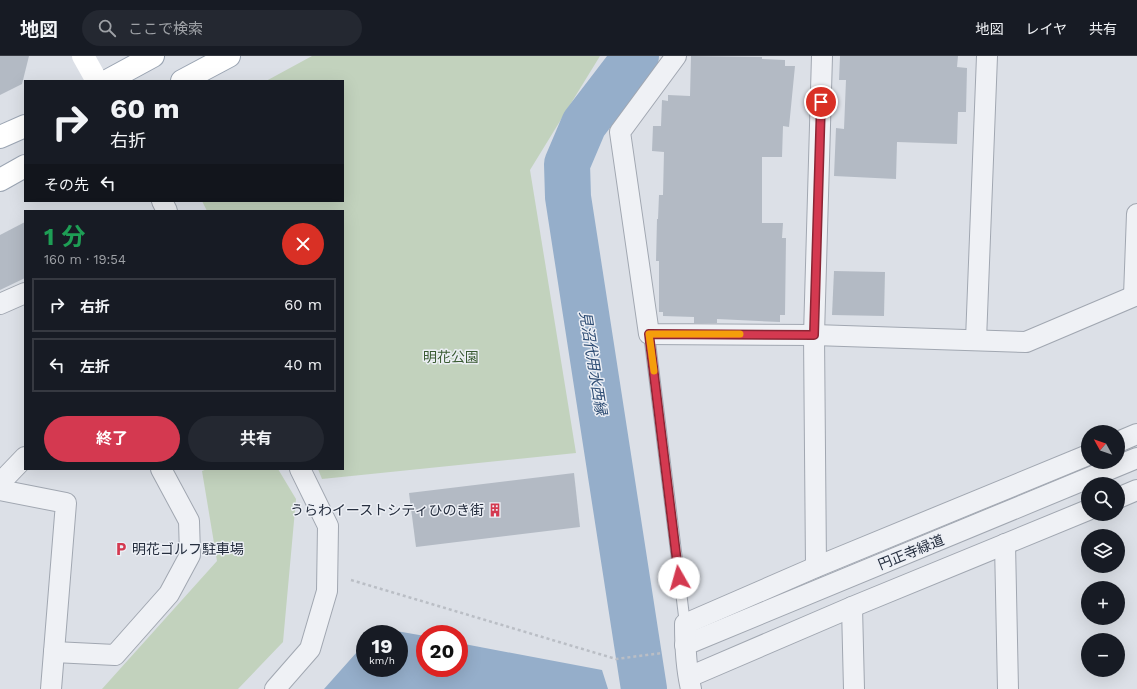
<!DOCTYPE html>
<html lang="ja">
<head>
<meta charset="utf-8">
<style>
  body { margin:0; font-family:"Work Sans","Noto Sans JP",sans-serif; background:#242831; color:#f1f3f6; height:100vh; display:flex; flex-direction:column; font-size:15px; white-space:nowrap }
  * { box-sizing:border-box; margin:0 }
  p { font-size:13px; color:#9ea1a6 }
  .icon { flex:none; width:22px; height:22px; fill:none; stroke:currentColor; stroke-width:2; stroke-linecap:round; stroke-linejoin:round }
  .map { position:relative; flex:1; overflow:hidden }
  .details { position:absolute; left:24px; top:154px; width:320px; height:260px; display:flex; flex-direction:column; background:#171b24; border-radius:0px; box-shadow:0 4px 16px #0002 }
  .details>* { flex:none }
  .guide { position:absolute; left:24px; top:24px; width:320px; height:122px; border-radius:0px; box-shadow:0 4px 16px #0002; background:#171b24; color:#f1f3f6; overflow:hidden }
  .needle { width:26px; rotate:310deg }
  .buttons { position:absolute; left:1081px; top:369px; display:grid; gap:8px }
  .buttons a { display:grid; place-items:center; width:44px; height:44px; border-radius:50%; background:#171b24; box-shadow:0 4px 16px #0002; font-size:20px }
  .speed { position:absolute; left:356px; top:569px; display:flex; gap:8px; font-size:20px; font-weight:700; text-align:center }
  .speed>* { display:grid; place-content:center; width:52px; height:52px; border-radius:50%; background:#171b24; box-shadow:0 4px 16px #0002; line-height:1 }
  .speed small { font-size:10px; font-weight:400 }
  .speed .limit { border:6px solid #d22; background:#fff; color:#111 }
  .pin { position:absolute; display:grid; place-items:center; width:34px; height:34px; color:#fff; margin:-17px; border:2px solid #fff; border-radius:50%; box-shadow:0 1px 4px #0007 }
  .me { position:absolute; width:44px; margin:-22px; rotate:353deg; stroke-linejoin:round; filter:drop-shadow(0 0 3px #0008) }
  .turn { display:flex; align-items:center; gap:14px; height:84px; padding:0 20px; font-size:18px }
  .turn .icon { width:52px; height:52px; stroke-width:2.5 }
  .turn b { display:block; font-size:28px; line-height:34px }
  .then { display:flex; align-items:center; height:38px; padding:0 20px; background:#0003; gap:8px; font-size:15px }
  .round { display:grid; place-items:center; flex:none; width:42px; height:42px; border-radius:21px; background:#242831 }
  .overview { display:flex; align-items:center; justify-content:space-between; height:68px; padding:0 20px }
  h1 { font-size:24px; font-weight:700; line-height:30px; color:#1e9e55 }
  .action { display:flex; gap:8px; margin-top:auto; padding:8px 20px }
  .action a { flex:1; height:46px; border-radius:24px; background:#d43950; color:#fff; font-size:16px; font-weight:700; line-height:46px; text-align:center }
  .action a+a { background:#242831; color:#f1f3f6 }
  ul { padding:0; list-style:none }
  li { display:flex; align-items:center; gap:12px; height:54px; margin:0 8px 6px; padding:0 12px; border:2px solid #363941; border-radius:0px }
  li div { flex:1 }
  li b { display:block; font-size:15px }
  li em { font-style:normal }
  header { display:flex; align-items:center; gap:24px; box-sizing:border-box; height:56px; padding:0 20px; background:#171b24; border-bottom:1px solid #363941 }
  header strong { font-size:19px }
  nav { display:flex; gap:22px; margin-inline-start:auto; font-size:14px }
  .search { width:280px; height:36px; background:#242831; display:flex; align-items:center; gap:10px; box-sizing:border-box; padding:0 14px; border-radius:22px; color:#9ea1a6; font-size:15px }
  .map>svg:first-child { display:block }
  .green { fill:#c2d2bd }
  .water { fill:#95aeca }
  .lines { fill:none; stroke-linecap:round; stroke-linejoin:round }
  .river { stroke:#95aeca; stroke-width:46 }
  .building { fill:#b3bac4 }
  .lane-casing { stroke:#a1a7b1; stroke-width:12 }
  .street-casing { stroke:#a1a7b1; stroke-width:22 }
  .primary-casing { stroke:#9ba5b3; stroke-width:24 }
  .path { stroke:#babec5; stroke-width:2.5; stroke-dasharray:3 3; stroke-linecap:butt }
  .lane { stroke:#eff1f5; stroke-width:10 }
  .street { stroke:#eff1f5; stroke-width:20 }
  .secondary { stroke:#fff; stroke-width:22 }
  .primary { stroke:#fff; stroke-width:22 }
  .route-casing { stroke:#8a2534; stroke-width:10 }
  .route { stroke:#d43950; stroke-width:7 }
  .slow { stroke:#f59e0b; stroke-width:7 }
  .labels { text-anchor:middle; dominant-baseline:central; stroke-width:3; stroke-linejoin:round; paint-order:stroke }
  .park-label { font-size:14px; fill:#395a32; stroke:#eceff5 }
  .poi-label { font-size:14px; fill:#252e3e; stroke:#eceff5; text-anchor:end }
  .street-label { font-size:14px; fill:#252e3e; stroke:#eceff5 }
  .water-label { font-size:15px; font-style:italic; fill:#2e4d74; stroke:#eceff5 }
</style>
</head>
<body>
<header>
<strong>地図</strong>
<div class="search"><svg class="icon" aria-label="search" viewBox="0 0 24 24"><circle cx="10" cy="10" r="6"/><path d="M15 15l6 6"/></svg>ここで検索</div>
<nav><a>地図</a><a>レイヤ</a><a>共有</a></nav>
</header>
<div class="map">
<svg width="1137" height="633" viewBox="0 0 1137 633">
  <rect width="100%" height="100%" fill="#dce0e7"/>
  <!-- green -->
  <g class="green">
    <polygon points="312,0 600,0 530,114 576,397 322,423 318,413 343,413 343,155 207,155 202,145 343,145 343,25 266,25"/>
    <polygon points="207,413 278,413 296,443 283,586 238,633 102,633 217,505 202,415"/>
  </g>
  <!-- water -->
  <polygon class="water" points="379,572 425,580 425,612 459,612 459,587 602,614 608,633 324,633 365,587 365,612 399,612 399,578 373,578"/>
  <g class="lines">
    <!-- river -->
    <polyline class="river" points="636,0 584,68 567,108 568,141 644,633"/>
  </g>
  <!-- building -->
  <g class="building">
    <polygon points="0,0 29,0 22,28 0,39"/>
    <polygon points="691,0 762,1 762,3 785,4 785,10 795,10 789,71 783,70 782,101 762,101 762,167 783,167 782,182 786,182 785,259 780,259 780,266 717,263 717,267 694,267 694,261 663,260 663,256 659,256 659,205 656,205 657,163 658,163 659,139 663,139 664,96 652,95 653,70 661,70 662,44 668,45 668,39 690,40"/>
    <polygon points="840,0 958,0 957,11 967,12 966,56 958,56 957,88 897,86 896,123 834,120 836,72 844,73 846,24 839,24"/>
    <polygon points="25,166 25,222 0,234 0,179"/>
    <polygon points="834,215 885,216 884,260 832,259"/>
    <polygon points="574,417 580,471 416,491 409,437"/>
  </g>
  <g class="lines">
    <!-- lane casing -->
    <g class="lane-casing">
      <polyline id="lane" points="649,278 685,568"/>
    </g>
    <!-- street casing -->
    <g class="street-casing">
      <g id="street">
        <polyline points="676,0 620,76 649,278 814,279 1026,286 1137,239"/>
        <polyline points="162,145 167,155"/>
        <polyline points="1134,240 1137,158"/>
        <polyline points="0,248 25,237"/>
        <polyline points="976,284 987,0"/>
        <polyline points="1118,386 1137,378"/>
        <polyline points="0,427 25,401"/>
        <polyline points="0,434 66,447 51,633"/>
        <polyline points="1118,442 1137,434"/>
        <polyline points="1005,488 1008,633"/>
        <polyline points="816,511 814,279 822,0"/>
        <polyline points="852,551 854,633"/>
        <polyline points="685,589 1137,402"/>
        <polyline points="54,596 115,599 169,538 190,499 189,465 161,413"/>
        <polyline points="689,621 852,551 1088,454"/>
        <polyline points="275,633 310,593 327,535 328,470 300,413"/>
        <path d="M691,633C686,612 685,590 685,568L816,511L1088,399"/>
      </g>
    </g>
    <!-- primary casing -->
    <g class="primary-casing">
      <g id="primary">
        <polyline points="107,25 153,0"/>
        <polyline points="182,25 229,0"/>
        <polyline points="0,81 25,70"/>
        <polyline points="0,124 25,110"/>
      </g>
    </g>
    <!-- path -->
    <polyline class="path" points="351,524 616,603 662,597"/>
    <!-- lane -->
    <use href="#lane" class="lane"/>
    <!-- street -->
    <use href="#street" class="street"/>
    <!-- secondary -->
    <polyline class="secondary" points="83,0 97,25"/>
    <!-- primary -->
    <use href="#primary" class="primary"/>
  </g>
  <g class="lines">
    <!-- route casing -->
    <g class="route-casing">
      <polyline id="route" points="679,522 649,278 814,279 821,46"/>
    </g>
    <!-- route -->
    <use href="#route" class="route"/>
    <!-- slow -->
    <polyline class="slow" points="654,315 649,278 740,278"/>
  </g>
  <!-- icons -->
  <defs>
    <g id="building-bare" transform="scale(1.08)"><path d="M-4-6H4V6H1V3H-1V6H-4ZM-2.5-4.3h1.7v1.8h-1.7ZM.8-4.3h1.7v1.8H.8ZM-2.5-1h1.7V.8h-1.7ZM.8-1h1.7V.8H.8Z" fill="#d43950" stroke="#eceff5" stroke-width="2.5" paint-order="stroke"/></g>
    <g id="parking-bare" transform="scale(1.08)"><path d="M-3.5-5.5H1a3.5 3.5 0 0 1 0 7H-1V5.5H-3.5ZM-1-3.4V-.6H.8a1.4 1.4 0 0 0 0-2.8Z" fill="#d43950" stroke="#eceff5" stroke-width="2.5" paint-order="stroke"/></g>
  </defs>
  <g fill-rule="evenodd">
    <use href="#building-bare" x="495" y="454"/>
    <use href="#parking-bare" x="121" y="493"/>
  </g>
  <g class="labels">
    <!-- park labels -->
    <g class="park-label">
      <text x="451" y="301">明花公園</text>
    </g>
    <!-- poi labels -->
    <g class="poi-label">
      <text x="484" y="454">うらわイーストシティひのき街</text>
      <text x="132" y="493" text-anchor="start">明花ゴルフ駐車場</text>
    </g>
    <!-- street labels -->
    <g class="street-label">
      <text transform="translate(911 496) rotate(-22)">円正寺緑道</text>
    </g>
    <!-- water labels -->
    <g class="water-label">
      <text transform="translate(593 307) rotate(81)">見沼代用水西縁</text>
    </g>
  </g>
</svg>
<div class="buttons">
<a><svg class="needle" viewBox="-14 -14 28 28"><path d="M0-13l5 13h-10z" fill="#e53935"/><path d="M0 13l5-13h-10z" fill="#9ea1a6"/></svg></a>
<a><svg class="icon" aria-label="search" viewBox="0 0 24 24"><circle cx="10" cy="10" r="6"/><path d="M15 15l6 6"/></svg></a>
<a><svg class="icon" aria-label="layers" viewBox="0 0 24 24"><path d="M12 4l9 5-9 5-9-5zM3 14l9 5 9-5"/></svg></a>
<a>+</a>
<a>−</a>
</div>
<div class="speed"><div>19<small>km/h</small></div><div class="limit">20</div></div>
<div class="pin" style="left:821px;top:46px;background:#d93025"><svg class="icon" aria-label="arrive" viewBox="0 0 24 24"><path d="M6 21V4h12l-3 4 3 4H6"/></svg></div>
<svg class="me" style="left:679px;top:522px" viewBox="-20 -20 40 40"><circle r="19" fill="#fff"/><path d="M0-13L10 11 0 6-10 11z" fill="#d43950"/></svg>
<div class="guide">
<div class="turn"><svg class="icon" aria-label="right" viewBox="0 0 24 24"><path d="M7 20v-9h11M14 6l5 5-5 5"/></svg><div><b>60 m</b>右折</div></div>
<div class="then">その先<svg class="icon" aria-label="left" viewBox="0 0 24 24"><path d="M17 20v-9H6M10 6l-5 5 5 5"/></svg></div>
</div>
<section class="details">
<div class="overview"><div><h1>1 分</h1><p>160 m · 19:54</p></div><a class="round" style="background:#d93025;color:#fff"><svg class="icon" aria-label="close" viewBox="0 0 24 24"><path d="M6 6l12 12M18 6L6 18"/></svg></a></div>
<ul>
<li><svg class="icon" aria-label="right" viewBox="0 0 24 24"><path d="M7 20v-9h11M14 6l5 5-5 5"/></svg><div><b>右折</b></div><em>60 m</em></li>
<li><svg class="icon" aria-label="left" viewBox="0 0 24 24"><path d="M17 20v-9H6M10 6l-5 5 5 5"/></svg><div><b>左折</b></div><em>40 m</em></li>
</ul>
<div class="action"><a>終了</a><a>共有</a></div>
</section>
</div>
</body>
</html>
